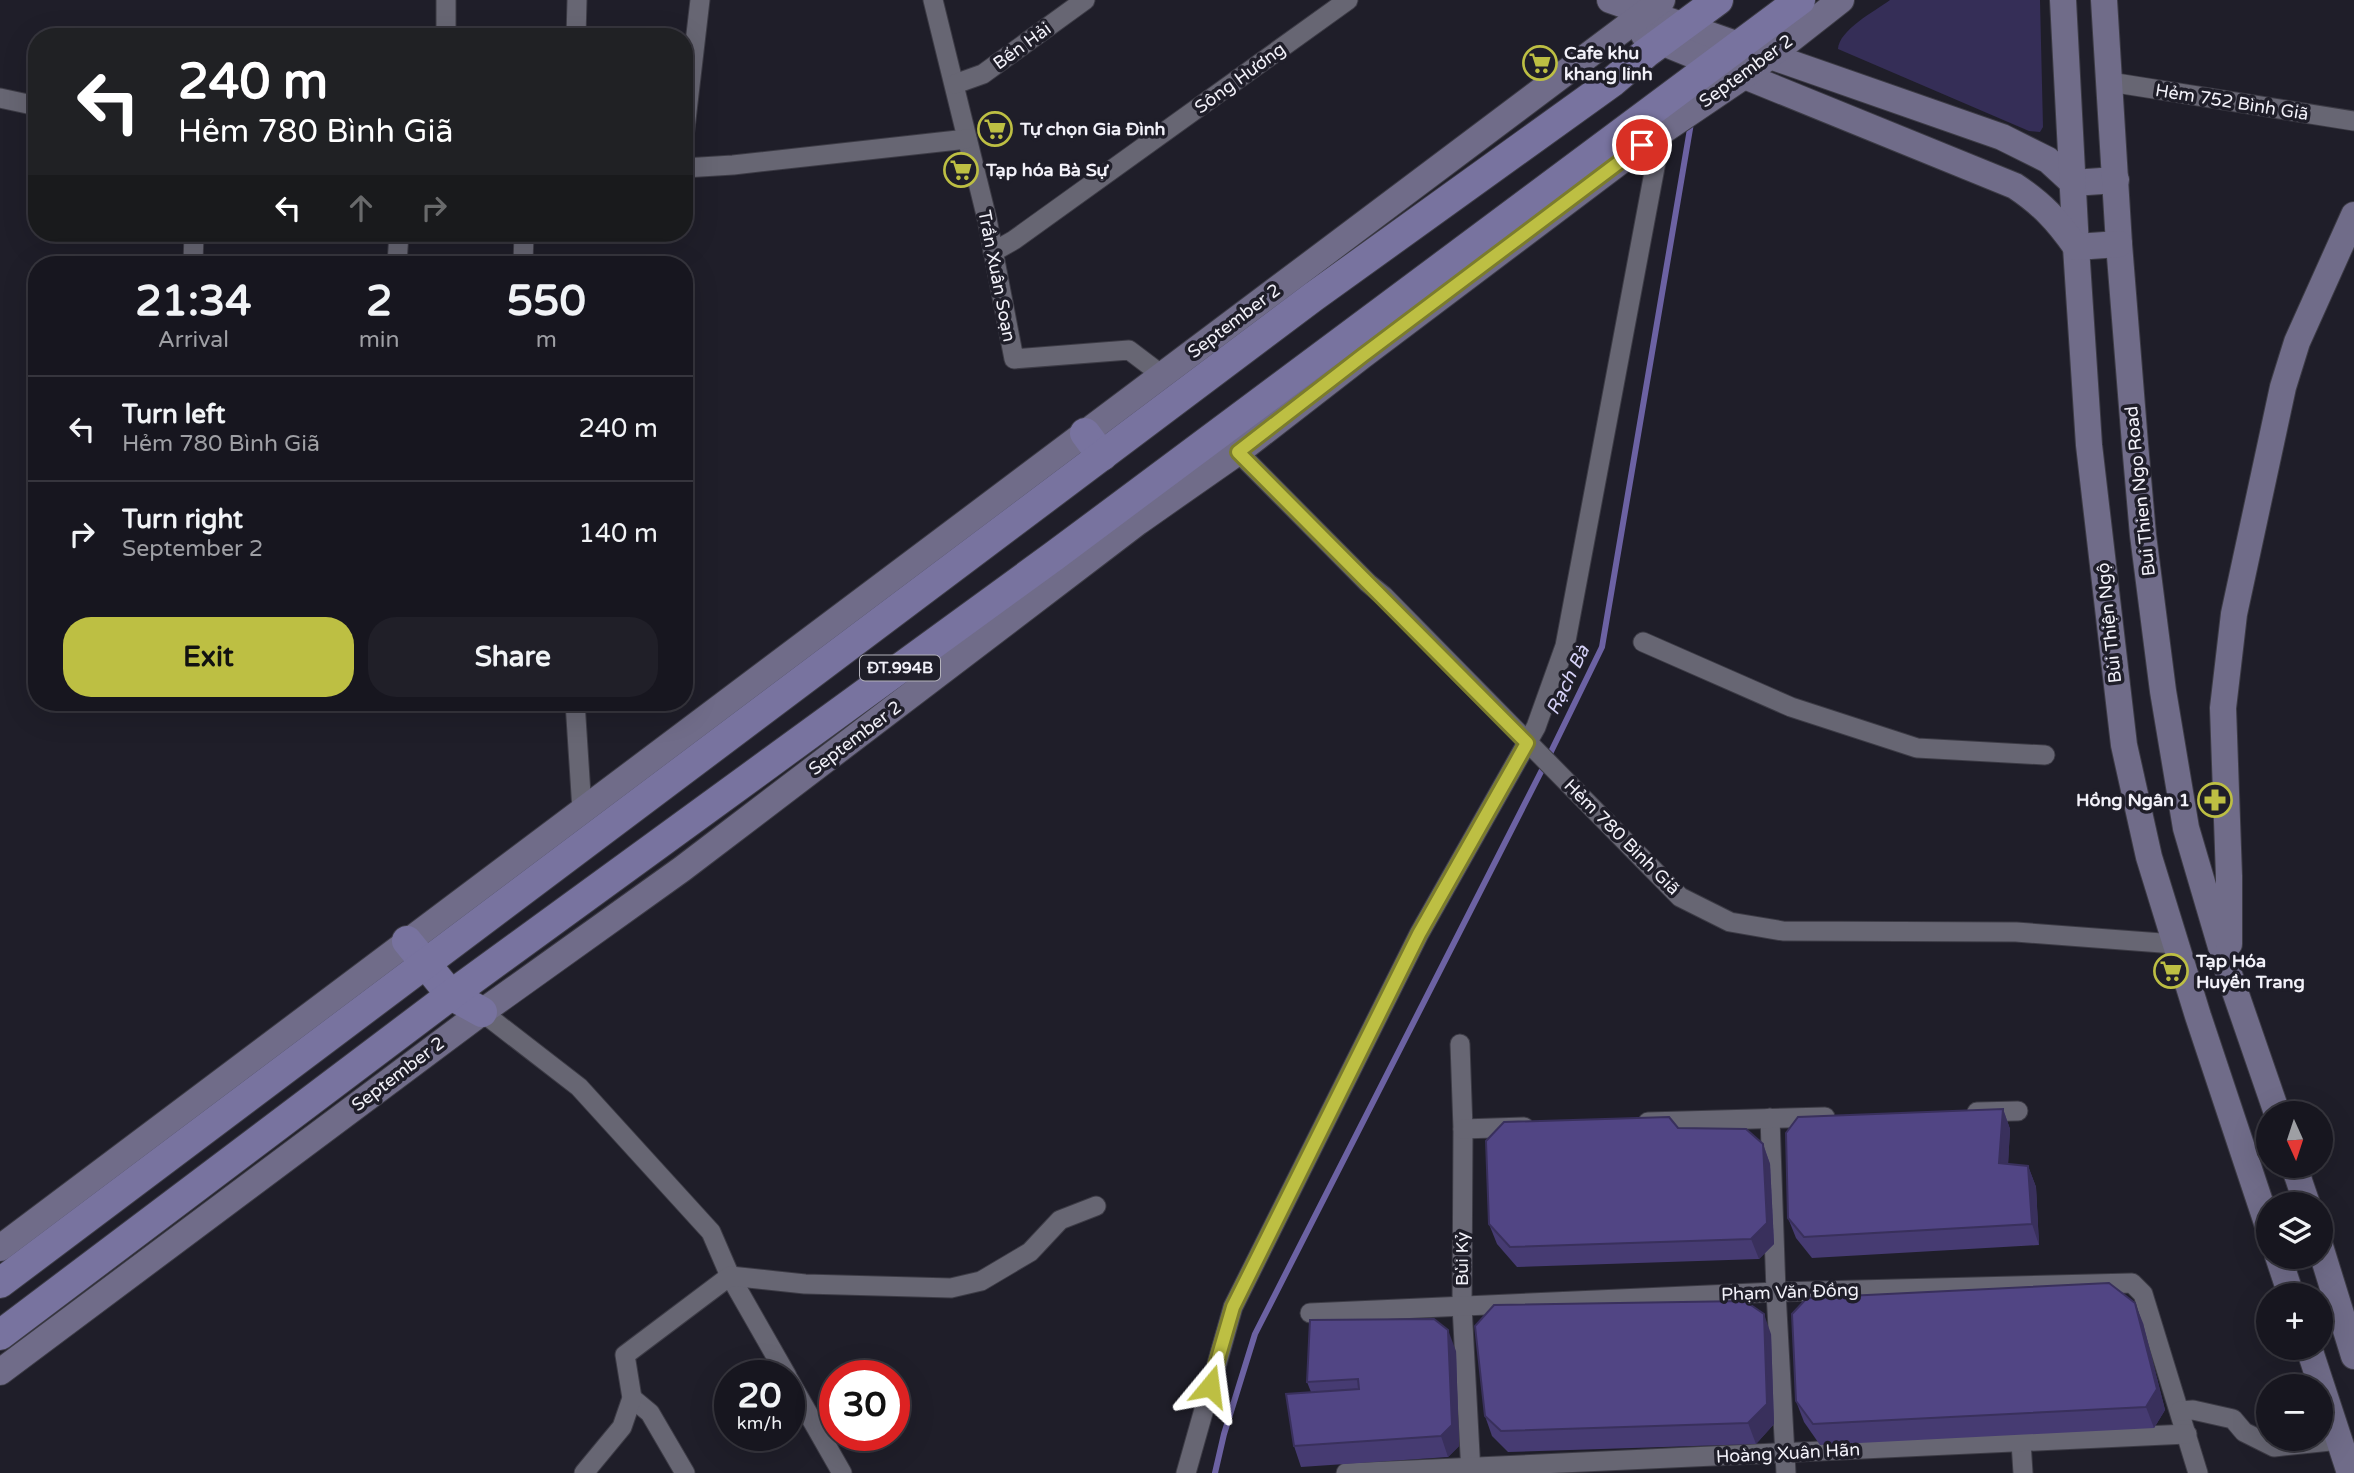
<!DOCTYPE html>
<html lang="en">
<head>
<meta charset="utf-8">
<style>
  body { margin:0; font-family:"Varela Round",sans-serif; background:#201f28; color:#f1f3f6; height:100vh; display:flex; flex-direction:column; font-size:26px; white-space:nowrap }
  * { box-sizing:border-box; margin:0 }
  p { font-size:23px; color:#9e9fa4 }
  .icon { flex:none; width:38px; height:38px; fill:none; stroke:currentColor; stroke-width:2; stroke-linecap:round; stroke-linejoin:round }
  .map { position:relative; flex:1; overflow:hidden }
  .drawer { position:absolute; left:28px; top:256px; width:665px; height:455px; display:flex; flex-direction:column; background:#17161f; border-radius:28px; box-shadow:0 7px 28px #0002,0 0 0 2px #36353d }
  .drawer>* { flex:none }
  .banner { position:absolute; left:28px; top:28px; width:665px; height:214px; border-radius:28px; box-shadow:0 7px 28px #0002,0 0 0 2px #36353d; background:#202124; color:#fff; overflow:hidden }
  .needle { width:46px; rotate:177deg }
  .fabs { position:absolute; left:2256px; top:1101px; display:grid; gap:14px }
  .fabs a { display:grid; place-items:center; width:77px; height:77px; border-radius:50%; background:#17161f; box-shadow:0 7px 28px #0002,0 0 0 2px #36353d; font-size:35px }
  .speed { position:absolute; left:714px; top:1360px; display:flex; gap:14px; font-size:35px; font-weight:700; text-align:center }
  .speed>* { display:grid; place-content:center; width:91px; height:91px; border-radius:50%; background:#17161f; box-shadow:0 7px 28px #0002,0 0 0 2px #36353d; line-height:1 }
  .speed small { font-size:18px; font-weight:400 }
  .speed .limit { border:10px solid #d22; background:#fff; color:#111 }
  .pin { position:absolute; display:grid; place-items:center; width:60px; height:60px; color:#fff; margin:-30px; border:4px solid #fff; border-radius:50%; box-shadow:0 2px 7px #0007 }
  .me { position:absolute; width:77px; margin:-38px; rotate:16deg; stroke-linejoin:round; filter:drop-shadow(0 0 5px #0008) }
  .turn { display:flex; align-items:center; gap:24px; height:147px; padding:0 35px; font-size:32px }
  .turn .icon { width:91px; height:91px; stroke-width:2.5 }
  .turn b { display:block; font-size:49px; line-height:60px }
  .lanes { display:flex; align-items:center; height:66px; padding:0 35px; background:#0003; justify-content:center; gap:35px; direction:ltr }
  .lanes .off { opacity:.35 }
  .eta { display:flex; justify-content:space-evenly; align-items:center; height:119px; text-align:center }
  .eta b { font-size:42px; font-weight:800; line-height:49px }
  .button { display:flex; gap:14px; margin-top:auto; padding:14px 35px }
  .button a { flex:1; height:80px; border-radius:28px; background:#bdbf43; color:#111; font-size:28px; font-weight:800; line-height:80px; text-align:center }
  .button a+a { background:#201f28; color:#f1f3f6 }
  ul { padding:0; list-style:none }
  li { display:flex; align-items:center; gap:21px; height:105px; padding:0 35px; border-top:2px solid #36353d }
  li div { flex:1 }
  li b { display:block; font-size:26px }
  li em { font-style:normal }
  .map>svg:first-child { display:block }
  .green { fill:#352e57 }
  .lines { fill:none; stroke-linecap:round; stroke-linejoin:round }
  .stream { stroke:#6c62a3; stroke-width:6 }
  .street-casing { stroke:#3c3b45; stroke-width:21 }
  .secondary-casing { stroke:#3c3b45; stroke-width:28 }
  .primary-casing { stroke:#3c3b45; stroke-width:32 }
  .street { stroke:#676673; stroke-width:19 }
  .secondary { stroke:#706c89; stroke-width:26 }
  .primary { stroke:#78739f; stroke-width:30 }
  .wall { fill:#463b72 }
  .shaded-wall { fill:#39305c }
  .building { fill:#514584; stroke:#39305c; stroke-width:2 }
  .route-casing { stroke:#7b7c2c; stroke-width:18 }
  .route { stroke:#bdbf43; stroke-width:12 }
  .labels { text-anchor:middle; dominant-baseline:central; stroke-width:7; stroke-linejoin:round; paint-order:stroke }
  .shield { fill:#1f1e29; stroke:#b3b2bb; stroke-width:2 }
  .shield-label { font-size:16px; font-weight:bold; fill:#f2f1f9 }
  .street-label { font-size:18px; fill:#f2f1f9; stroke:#1f1e29 }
  .poi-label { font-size:18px; font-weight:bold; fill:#f2f1f9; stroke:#1f1e29; text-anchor:start }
  .water-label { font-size:19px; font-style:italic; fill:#d5d1f7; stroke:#1f1e29 }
</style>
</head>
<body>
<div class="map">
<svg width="2354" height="1473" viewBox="0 0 2354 1473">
  <rect width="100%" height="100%" fill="#1f1e29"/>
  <!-- green -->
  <path class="green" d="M1890,0H2040L2043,127L2040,132L2029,131L1838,49C1839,30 1875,11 1890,0Z"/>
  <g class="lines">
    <!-- stream -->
    <polyline class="stream" points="1215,1473 1224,1434 1255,1334 1546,762 1602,647 1691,123"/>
    <!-- street casing -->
    <g class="street-casing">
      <g id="street">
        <polyline points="933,0 987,219 1014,359 1129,350 1162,375"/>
        <polyline points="446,37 446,0"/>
        <polyline points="576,37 577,0"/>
        <polyline points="2110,82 2354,121"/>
        <polyline points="955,84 983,74 1085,0"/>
        <polyline points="0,98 37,106"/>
        <polyline points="684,137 700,0"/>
        <polyline points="684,168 733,165 967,139"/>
        <polyline points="993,252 1014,240 1348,0"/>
        <polyline points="193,264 194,233"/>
        <polyline points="397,264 399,233"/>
        <polyline points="523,264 524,233"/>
        <polyline points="1238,452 1368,583 1384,596 1680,897 1730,922 1783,931 2016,932 2175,944"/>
        <polyline points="1643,642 1791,707 1917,748 2045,755"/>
        <polyline points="575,702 582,810"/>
        <polyline points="482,1012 579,1087 711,1232 730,1276 787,1376"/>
        <polyline points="1460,1044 1463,1129 1462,1306 1471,1473"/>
        <polyline points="1977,1112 2018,1111"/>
        <polyline points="1770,1118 1776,1292 1786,1473"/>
        <polyline points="1648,1122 1825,1117"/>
        <polyline points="1463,1129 1524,1127"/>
        <polyline points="1310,1313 1776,1292 2132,1283 2143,1294 2198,1473"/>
        <polyline points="789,1380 842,1473"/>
        <polyline points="632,1398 650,1413 685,1473"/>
        <polyline points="2180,1411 2193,1410 2233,1419 2244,1432 2274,1447 2340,1440"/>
        <polyline points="2021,1442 2023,1473"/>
        <polyline points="584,1473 622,1427 632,1398 625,1355 730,1276 805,1284 951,1288 981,1281 1030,1252 1060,1220 1096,1206"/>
        <polyline points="1186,1473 1233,1307 1419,934 1536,727 1565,646 1662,130"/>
        <polyline points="1346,1473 2187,1434"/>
      </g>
    </g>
    <!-- secondary casing -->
    <g class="secondary-casing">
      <g id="secondary">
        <polyline points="1610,0 2002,137 2048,160 2073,183 2116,180"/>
        <polyline points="2063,0 2076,247 2089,445 2124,745 2149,857 2198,1016 2268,1226"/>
        <polyline points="2104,0 2119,244 2135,444 2143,535 2163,691 2186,828 2229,974 2277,1113"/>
        <path d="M1644,35L2015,186C2042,204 2057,220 2076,247L2119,244"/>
        <polyline points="2229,944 2229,876 2223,708 2234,614 2283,387 2297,342 2354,215"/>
        <polyline points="2294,1166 2307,1204"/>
        <polyline points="2320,1246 2354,1356"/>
        <polyline points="0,1248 1662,0"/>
        <polyline points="2278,1256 2291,1295"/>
        <polyline points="2309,1348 2350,1473"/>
        <polyline points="0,1372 482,1012 682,869 1138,522 1238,452 1362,356 1642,145 1744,76 1841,0"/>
      </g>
    </g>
    <!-- primary casing -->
    <g class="primary-casing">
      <g id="primary">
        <polyline points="1085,433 1102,456"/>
        <polyline points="407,941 451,995 482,1012"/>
        <polyline points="0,1283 1313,297 1612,82 1646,53 1718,0"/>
        <polyline points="0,1335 451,995 1054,556 1800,0"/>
      </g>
    </g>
    <!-- street -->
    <use href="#street" class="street"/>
    <!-- secondary -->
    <use href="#secondary" class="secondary"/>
    <!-- primary -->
    <use href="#primary" class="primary"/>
  </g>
  <!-- wall -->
  <g class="wall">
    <polygon points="2003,1109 2010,1129 2008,1164 2028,1166 2036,1187 2039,1245 1812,1258 1796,1238 1788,1218"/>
    <polygon points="1678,1128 1763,1144 1770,1164 1774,1244 1759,1259 1517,1267 1497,1244 1489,1224"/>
    <polygon points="2143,1323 2165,1410 2154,1428 1820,1445 1804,1422 1796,1401"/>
    <polygon points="1771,1334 1774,1424 1756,1444 1508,1452 1492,1436 1485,1416"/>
    <polygon points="1456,1351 1459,1446 1448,1457 1301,1467 1294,1446 1311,1392 1307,1382"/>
  </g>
  <!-- shaded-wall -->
  <g class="shaded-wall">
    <polygon points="2003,1109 2010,1129 2007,1183 1999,1163"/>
    <polygon points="1763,1144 1770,1164 1774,1244 1759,1259 1751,1239"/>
    <polygon points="2028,1166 2036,1187 2039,1245 2032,1224"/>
    <polygon points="2135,1303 2143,1323 2165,1410 2154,1428 2146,1407"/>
    <polygon points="1764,1314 1771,1334 1774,1424 1756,1444 1748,1423"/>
    <polygon points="1448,1330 1456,1351 1459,1446 1448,1457 1441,1436"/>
  </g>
  <!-- building -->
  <g class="building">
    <polygon points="2003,1109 1999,1163 2028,1166 2032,1224 1804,1237 1788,1218 1786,1133 1798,1117"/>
    <polygon points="1669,1117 1678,1128 1746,1129 1763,1144 1767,1223 1751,1239 1510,1247 1489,1224 1486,1141 1504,1122"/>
    <polygon points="2109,1283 2135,1303 2157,1389 2146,1407 1813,1424 1796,1401 1792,1314 1807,1298"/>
    <polygon points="1745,1301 1764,1314 1767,1404 1748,1423 1501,1431 1485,1416 1475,1326 1494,1305"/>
    <polygon points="1434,1319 1448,1330 1452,1425 1441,1436 1294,1446 1286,1394 1359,1389 1358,1379 1307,1382 1310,1320"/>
  </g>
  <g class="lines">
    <!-- route casing -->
    <g class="route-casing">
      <polyline id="route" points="1210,1386 1233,1307 1419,934 1527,743 1238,452 1362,356 1642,145"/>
    </g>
    <!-- route -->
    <use href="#route" class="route"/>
  </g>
  <!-- icons -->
  <defs>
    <g id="supermarket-ring" transform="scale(1.75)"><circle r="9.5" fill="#1f1e29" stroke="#bdbf43" stroke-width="1.5"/><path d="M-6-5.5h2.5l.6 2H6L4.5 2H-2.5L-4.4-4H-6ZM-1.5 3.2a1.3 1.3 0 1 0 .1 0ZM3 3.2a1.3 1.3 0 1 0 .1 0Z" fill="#bdbf43"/></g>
    <g id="pharmacy-ring" transform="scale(1.75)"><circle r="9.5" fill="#1f1e29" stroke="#bdbf43" stroke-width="1.5"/><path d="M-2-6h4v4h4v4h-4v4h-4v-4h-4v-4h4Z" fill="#bdbf43"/></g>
  </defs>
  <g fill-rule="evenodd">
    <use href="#supermarket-ring" x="1540" y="63"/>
    <use href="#supermarket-ring" x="995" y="129"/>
    <use href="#supermarket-ring" x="961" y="170"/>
    <use href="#pharmacy-ring" x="2215" y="800"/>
    <use href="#supermarket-ring" x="2171" y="971"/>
  </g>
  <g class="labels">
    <!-- shield labels -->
    <rect class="shield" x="860" y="655.5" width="80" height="25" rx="5"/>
    <g class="shield-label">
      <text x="900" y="668">ĐT.994B</text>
    </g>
    <!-- street labels -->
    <g class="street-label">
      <text transform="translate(1022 46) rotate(-36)">Bến Hải</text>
      <text transform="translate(1746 71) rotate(-36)">September 2</text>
      <text transform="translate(1240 78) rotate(-36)">Sông Hương</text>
      <text transform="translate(2232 102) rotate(9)">Hẻm 752 Bình Giã</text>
      <text transform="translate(997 276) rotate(79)">Trần Xuân Soạn</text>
      <text transform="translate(1234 321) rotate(-37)">September 2</text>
      <text transform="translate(2140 491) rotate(-96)">Bui Thien Ngo Road</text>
      <text transform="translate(2109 623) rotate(-96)">Bùi Thiện Ngộ</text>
      <text transform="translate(855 738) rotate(-37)">September 2</text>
      <text transform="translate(1622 837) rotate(45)">Hẻm 780 Bình Giã</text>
      <text transform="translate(398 1074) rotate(-37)">September 2</text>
      <text transform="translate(1462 1259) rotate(-90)">Bùi Kỷ</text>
      <text transform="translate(1790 1292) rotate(-2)">Phạm Văn Đồng</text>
      <text transform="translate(1788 1453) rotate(-3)">Hoàng Xuân Hãn</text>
    </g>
    <!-- poi labels -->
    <g class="poi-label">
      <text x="1564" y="53">Cafe khu<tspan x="1564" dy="21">khang linh</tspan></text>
      <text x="1020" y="129">Tự chọn Gia Đình</text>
      <text x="986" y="170">Tạp hóa Bà Sự</text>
      <text x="2190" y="800" text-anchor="end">Hồng Ngân 1</text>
      <text x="2196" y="961">Tạp Hóa<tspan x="2196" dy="21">Huyền Trang</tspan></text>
    </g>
    <!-- water labels -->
    <g class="water-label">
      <text transform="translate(1568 680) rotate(-64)">Rạch Bà</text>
    </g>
  </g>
</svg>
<div class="fabs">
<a><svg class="needle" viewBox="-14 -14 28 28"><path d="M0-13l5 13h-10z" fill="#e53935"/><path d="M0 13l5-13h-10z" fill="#9e9fa4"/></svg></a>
<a><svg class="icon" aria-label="layers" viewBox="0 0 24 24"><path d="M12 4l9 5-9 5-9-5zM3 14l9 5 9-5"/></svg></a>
<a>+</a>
<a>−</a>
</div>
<div class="speed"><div>20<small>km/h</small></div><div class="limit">30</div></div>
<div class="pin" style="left:1642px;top:145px;background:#d93025"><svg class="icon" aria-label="arrive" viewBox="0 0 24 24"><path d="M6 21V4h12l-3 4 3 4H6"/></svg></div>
<svg class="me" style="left:1210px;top:1386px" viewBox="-20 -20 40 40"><path d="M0-17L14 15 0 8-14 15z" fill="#bdbf43" stroke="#fff" stroke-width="4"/></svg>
<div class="banner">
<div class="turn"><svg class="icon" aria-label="left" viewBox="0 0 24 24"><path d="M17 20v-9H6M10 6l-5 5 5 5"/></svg><div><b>240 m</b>Hẻm 780 Bình Giã</div></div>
<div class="lanes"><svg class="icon" aria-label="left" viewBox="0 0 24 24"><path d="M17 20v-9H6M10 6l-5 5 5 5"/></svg><svg class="icon off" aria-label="ahead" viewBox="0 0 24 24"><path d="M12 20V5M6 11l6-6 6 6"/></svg><svg class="icon off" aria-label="right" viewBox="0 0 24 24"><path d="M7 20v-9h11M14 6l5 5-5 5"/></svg></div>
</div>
<section class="drawer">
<div class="eta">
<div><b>21:34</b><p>Arrival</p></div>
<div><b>2</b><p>min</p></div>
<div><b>550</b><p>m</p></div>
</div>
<ul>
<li><svg class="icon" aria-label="left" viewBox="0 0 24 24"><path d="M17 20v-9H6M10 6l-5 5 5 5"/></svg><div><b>Turn left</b><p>Hẻm 780 Bình Giã</p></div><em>240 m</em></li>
<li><svg class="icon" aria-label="right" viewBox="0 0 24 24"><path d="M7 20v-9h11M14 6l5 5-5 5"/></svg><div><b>Turn right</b><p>September 2</p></div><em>140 m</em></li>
</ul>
<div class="button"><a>Exit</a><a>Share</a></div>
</section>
</div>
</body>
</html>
